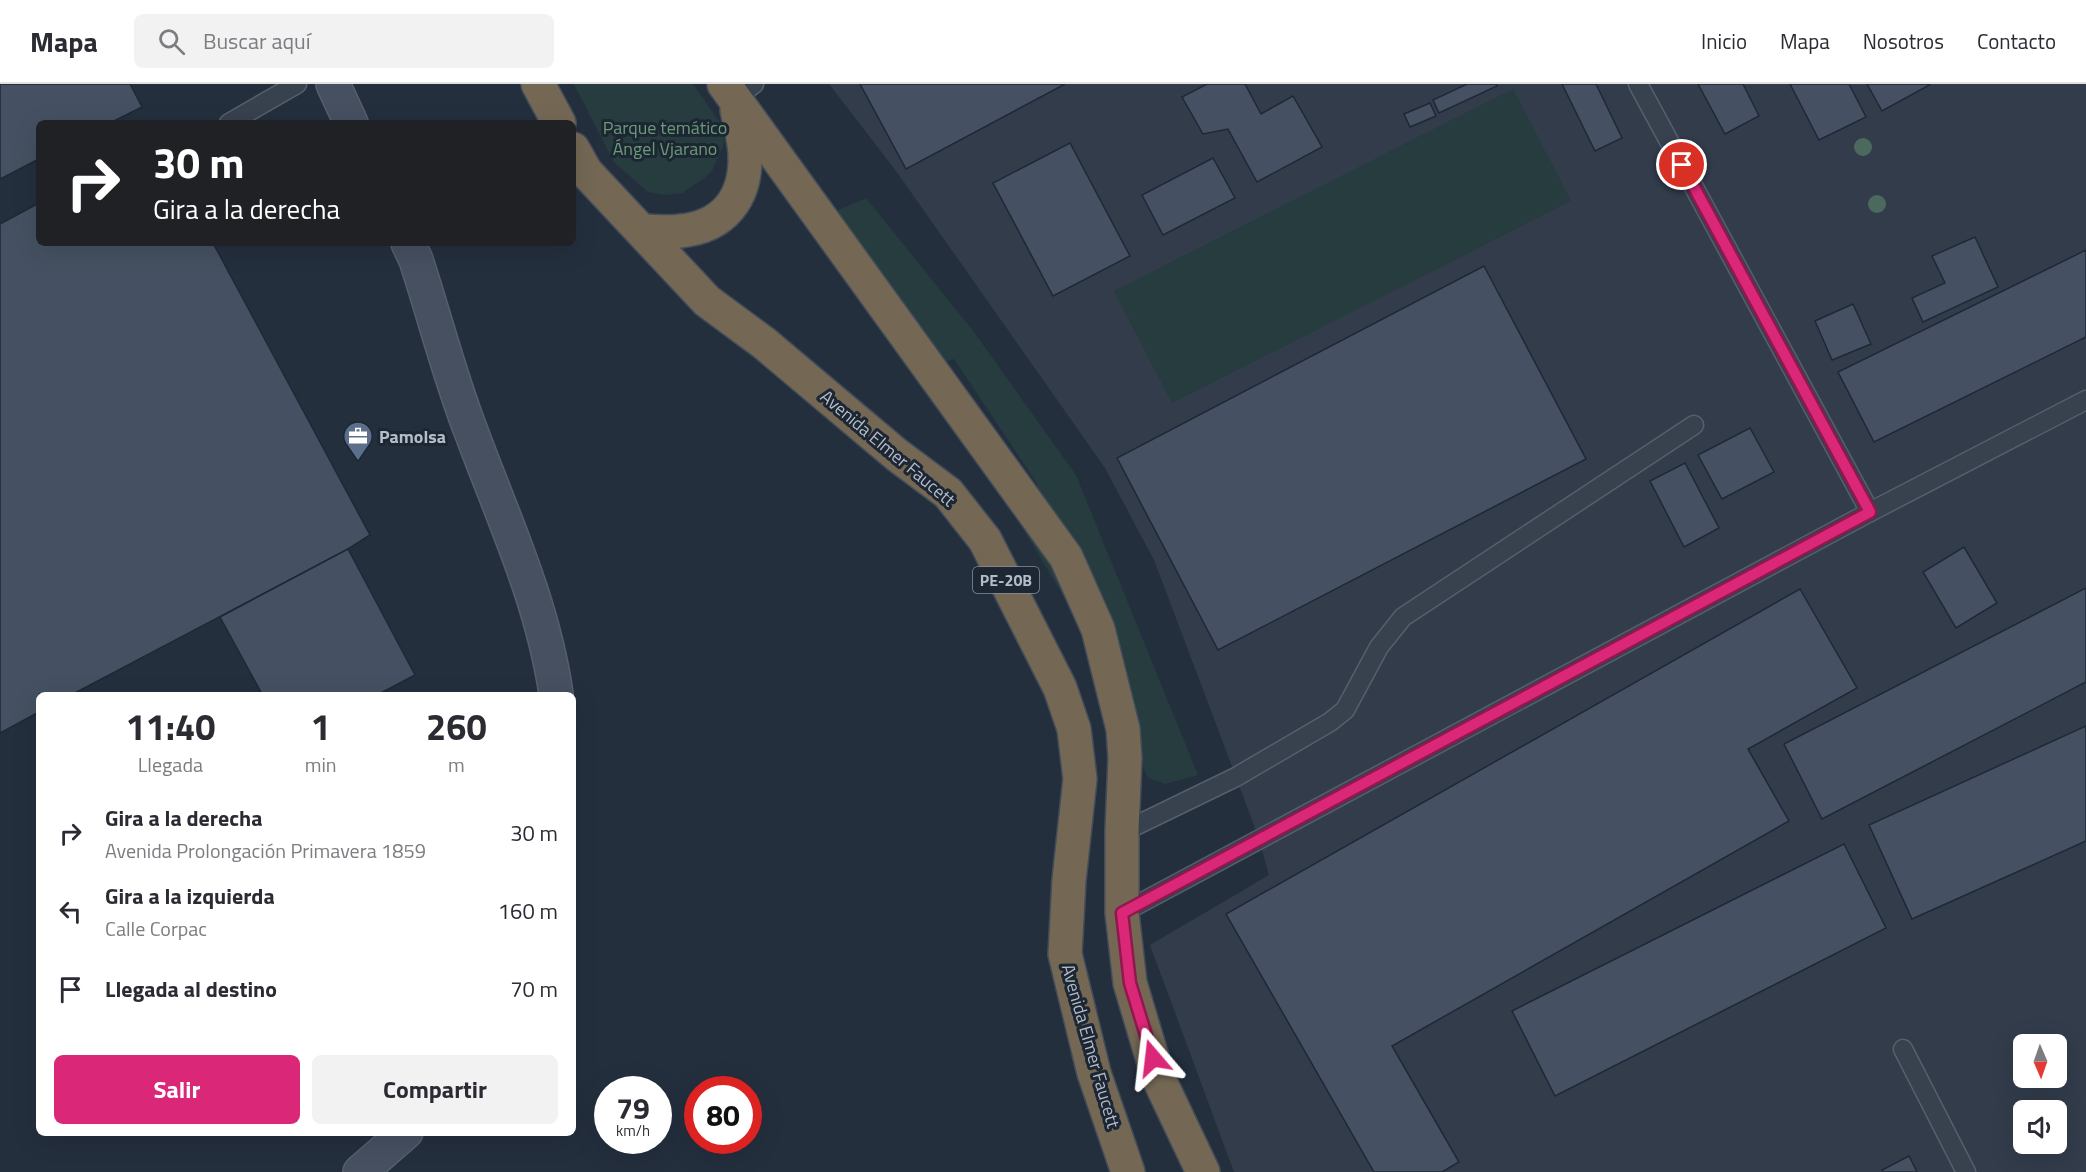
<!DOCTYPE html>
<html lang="es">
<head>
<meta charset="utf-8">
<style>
  body { margin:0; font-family:"Titillium Web",sans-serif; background:#f2f2f3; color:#2b2b33; height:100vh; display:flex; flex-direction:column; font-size:22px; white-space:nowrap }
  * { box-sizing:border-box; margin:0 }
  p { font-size:20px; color:#7c7c81 }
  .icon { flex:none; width:33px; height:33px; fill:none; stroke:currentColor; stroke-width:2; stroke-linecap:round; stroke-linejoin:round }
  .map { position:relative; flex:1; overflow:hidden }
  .sheet { position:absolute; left:36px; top:608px; width:540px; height:444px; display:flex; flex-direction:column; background:#fff; border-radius:9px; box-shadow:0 6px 24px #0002 }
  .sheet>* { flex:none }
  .banner { position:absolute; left:36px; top:36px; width:540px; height:126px; border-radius:9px; box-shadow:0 6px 24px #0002; background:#202124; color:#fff; overflow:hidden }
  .needle { width:39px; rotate:178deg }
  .buttons { position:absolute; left:2013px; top:950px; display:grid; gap:12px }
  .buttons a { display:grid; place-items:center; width:54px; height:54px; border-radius:9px; background:#fff; box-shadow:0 6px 24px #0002; font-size:30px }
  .speed { position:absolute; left:594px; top:992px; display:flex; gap:12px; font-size:30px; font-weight:700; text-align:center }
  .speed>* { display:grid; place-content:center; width:78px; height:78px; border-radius:50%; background:#fff; box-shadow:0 6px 24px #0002; line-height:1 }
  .speed small { font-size:15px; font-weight:400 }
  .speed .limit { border:9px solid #d22; background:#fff; color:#111 }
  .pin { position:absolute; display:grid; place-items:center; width:51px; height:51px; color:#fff; margin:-26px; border:3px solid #fff; border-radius:50%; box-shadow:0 2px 6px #0007 }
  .me { position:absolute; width:66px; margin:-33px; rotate:343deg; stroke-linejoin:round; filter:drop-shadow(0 0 4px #0008) }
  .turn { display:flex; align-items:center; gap:21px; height:126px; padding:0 18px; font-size:27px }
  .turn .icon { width:78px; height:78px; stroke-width:2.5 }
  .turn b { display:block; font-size:42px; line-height:51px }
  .eta { display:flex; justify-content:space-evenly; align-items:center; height:102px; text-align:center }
  .eta b { font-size:36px; font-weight:700; line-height:42px }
  .button { display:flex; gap:12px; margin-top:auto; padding:12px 18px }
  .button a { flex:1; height:69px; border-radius:9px; background:#db2777; color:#fff; font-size:24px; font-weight:700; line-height:69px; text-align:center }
  .button a+a { background:#f2f2f3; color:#2b2b33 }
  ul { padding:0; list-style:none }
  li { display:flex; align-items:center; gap:18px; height:78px; padding:0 18px }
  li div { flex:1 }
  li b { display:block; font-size:22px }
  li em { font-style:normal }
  header { display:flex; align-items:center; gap:36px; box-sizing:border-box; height:84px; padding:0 30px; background:#fff; border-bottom:2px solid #e1e1e2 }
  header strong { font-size:28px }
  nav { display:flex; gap:33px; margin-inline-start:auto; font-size:21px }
  .search { width:420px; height:54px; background:#f2f2f3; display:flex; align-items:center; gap:15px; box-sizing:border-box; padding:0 21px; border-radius:9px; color:#7c7c81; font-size:22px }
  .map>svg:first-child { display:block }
  .airport { fill:#323c4b; fill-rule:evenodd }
  .green { fill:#263c3f }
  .building { fill:#455162; stroke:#1f2835; stroke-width:1.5 }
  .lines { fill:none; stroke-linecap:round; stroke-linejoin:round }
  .lane-casing { stroke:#565f6c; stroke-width:21 }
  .secondary-casing { stroke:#565f6c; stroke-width:36 }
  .highway-casing { stroke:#434c59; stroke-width:36 }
  .lane { stroke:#38414e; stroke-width:18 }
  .secondary { stroke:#465061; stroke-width:33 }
  .highway { stroke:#746855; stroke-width:33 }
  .tree { fill:#4b6a5d }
  .route-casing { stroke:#8e194d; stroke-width:15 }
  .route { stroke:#db2777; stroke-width:10 }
  .labels { text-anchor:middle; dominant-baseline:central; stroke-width:6; stroke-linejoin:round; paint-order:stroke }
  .shield { fill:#1d2633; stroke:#878f9c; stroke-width:1.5 }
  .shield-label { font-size:16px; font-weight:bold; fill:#b4bcc9 }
  .park-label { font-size:18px; fill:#6b9a76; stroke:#1d2633 }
  .poi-label { font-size:18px; font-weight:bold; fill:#b4bcc9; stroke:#1d2633; text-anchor:start }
  .street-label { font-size:18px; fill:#b4bcc9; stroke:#1d2633 }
</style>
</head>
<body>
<header>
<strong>Mapa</strong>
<div class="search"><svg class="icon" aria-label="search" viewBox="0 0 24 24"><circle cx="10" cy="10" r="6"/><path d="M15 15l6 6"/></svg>Buscar aquí</div>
<nav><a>Inicio</a><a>Mapa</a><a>Nosotros</a><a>Contacto</a></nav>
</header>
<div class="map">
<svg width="2086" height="1088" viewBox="0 0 2086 1088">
  <rect width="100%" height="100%" fill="#242f3e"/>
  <!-- airport -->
  <path class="airport" d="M829,0H2086V1088H1234L1150,861L1269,791L1259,755L1236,693L1154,476L1105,384L896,87ZM2024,960H2056V993H2024ZM2024,1026H2056V1059H2024Z"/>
  <!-- green -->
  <g class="green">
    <polygon points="574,0 693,0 723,43 724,59 712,87 703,95 682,109 665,111 648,108 614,78"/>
    <polygon points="1513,5 1571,117 1172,319 1114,207"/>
    <polygon points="866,114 974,248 1076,391 1198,691 1165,700 1148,694 1087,552 1012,426 1038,401 954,275 930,283 834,128"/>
  </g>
  <!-- building -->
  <g class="building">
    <polygon points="0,0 130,0 142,23 110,39 39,39 39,75 0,95"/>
    <polygon points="860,0 1065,0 906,85"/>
    <polygon points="1207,0 1245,0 1261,30 1293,12 1322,63 1257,98 1228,45 1203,50 1182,13"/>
    <polygon points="1467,0 1496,0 1497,2 1439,29 1433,16"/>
    <polygon points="1562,0 1596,0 1622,54 1595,67"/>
    <polygon points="1698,0 1743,0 1759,32 1725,50"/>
    <polygon points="1790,0 1849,0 1866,33 1819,56"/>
    <polygon points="1867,0 1931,0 1882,27"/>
    <polygon points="1430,19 1436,32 1410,43 1404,30"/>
    <polygon points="1070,59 1130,172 1053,212 993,99"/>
    <polygon points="1213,74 1235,114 1163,151 1142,111"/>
    <polygon points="39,119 39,159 213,159 370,451 348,465 73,610 39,610 39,628 0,649 0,140"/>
    <polygon points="1975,153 1998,203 1923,238 1912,214 1945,199 1932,172"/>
    <polygon points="2086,166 2086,253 1874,358 1838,288"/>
    <polygon points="1484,182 1586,375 1218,566 1117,374"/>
    <polygon points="1853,220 1871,260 1832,276 1815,237"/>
    <polygon points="1750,344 1774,388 1722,415 1698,371"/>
    <polygon points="1685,379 1719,444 1684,463 1650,397"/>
    <polygon points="1964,463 1997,519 1956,544 1923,488"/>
    <polygon points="348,465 415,591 379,610 262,610 220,533"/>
    <polygon points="2086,504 2086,598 1822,735 1784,660"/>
    <polygon points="1800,505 1857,604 1748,665 1789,737 1392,962 1459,1078 1442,1088 1374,1088 1226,830"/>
    <polygon points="2086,642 2086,757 1912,835 1869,741"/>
    <polygon points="1844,760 1886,844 1555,1012 1512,927"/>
    <polygon points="1909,1072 1917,1088 1883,1088 1882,1086"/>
  </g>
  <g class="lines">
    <!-- lane casing -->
    <g class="lane-casing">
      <g id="lane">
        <polyline points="1638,0 1870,428"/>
        <polyline points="735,14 754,0"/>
        <polyline points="229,39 297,0"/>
        <polyline points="1122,746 1129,745 1236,693 1330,638 1345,626 1379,563 1403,533 1694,341"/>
        <polyline points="1122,829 1870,428 2086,316"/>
        <polyline points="1903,965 1966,1088"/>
      </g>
    </g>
    <!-- secondary casing -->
    <g class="secondary-casing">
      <g id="secondary">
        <polyline points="333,0 351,39"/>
        <path d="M408,159L416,176C435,234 450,294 472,350C504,436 543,519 556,610"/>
        <polyline points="360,1088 406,1048"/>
      </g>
    </g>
    <!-- highway casing -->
    <g class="highway-casing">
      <g id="highway">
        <polyline points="538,0 559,39"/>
        <polyline points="724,0 1066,473 1098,545 1123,645 1125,674 1122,746 1122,829 1130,899 1158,993 1203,1088"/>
        <polyline points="573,65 586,88 707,217 764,259 897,371 948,409 985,456 1060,604 1074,645 1080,695 1069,796 1065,870 1094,989 1128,1088"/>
        <path d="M642,147C654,147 667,149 680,147C723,143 746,115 745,72C745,57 740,41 737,26"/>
      </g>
    </g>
    <!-- lane -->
    <use href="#lane" class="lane"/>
    <!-- secondary -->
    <use href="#secondary" class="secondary"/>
    <!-- highway -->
    <use href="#highway" class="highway"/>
  </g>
  <!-- trees -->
  <g class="tree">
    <circle cx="1863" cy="63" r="9"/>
    <circle cx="1877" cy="120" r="9"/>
  </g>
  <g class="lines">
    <!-- route casing -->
    <g class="route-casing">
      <polyline id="route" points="1153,974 1130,899 1122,829 1870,428 1682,81"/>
    </g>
    <!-- route -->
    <use href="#route" class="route"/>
  </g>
  <!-- icons -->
  <defs>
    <g id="office-pin" transform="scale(1.5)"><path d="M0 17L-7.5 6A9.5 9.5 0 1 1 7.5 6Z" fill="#5c6f8a" stroke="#1d2633"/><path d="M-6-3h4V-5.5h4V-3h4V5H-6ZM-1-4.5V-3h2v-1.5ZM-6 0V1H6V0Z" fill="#fff"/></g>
  </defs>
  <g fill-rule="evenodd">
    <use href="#office-pin" x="358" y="352"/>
  </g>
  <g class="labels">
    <!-- shield labels -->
    <rect class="shield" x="973" y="483" width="66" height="26" rx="4.5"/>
    <g class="shield-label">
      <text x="1006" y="496">PE-20B</text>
    </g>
    <!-- park labels -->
    <g class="park-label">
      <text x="665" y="43">Parque temático<tspan x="665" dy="21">Ángel Vjarano</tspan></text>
    </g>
    <!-- poi labels -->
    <g class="poi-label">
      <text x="379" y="352">Pamolsa</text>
    </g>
    <!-- street labels -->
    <g class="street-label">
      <text transform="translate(888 364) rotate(40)">Avenida Elmer Faucett</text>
      <text transform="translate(1091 962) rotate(74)">Avenida Elmer Faucett</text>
    </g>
  </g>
</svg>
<div class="buttons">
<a><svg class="needle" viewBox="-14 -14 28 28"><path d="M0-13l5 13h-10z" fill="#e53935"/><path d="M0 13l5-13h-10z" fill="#7c7c81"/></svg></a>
<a><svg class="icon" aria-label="sound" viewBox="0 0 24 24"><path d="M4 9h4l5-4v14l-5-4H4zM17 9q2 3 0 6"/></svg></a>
</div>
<div class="speed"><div>79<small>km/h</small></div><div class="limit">80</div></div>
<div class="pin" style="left:1682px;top:81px;background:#d93025"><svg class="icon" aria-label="arrive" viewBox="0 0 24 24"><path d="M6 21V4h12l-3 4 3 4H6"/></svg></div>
<svg class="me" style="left:1153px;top:974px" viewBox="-20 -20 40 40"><path d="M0-17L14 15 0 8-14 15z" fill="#db2777" stroke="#fff" stroke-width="4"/></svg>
<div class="banner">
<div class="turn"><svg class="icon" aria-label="right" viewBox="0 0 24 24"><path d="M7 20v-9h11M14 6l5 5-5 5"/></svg><div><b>30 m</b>Gira a la derecha</div></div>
</div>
<section class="sheet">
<div class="eta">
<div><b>11:40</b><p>Llegada</p></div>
<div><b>1</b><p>min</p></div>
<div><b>260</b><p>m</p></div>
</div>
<ul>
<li><svg class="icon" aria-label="right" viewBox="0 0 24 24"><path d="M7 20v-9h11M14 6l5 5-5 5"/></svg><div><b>Gira a la derecha</b><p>Avenida Prolongación Primavera 1859</p></div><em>30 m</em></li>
<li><svg class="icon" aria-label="left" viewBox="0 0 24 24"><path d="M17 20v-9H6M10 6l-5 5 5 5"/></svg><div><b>Gira a la izquierda</b><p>Calle Corpac</p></div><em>160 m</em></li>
<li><svg class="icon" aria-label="arrive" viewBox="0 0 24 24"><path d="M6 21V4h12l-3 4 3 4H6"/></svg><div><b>Llegada al destino</b></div><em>70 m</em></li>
</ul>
<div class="button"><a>Salir</a><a>Compartir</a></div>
</section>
</div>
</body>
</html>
